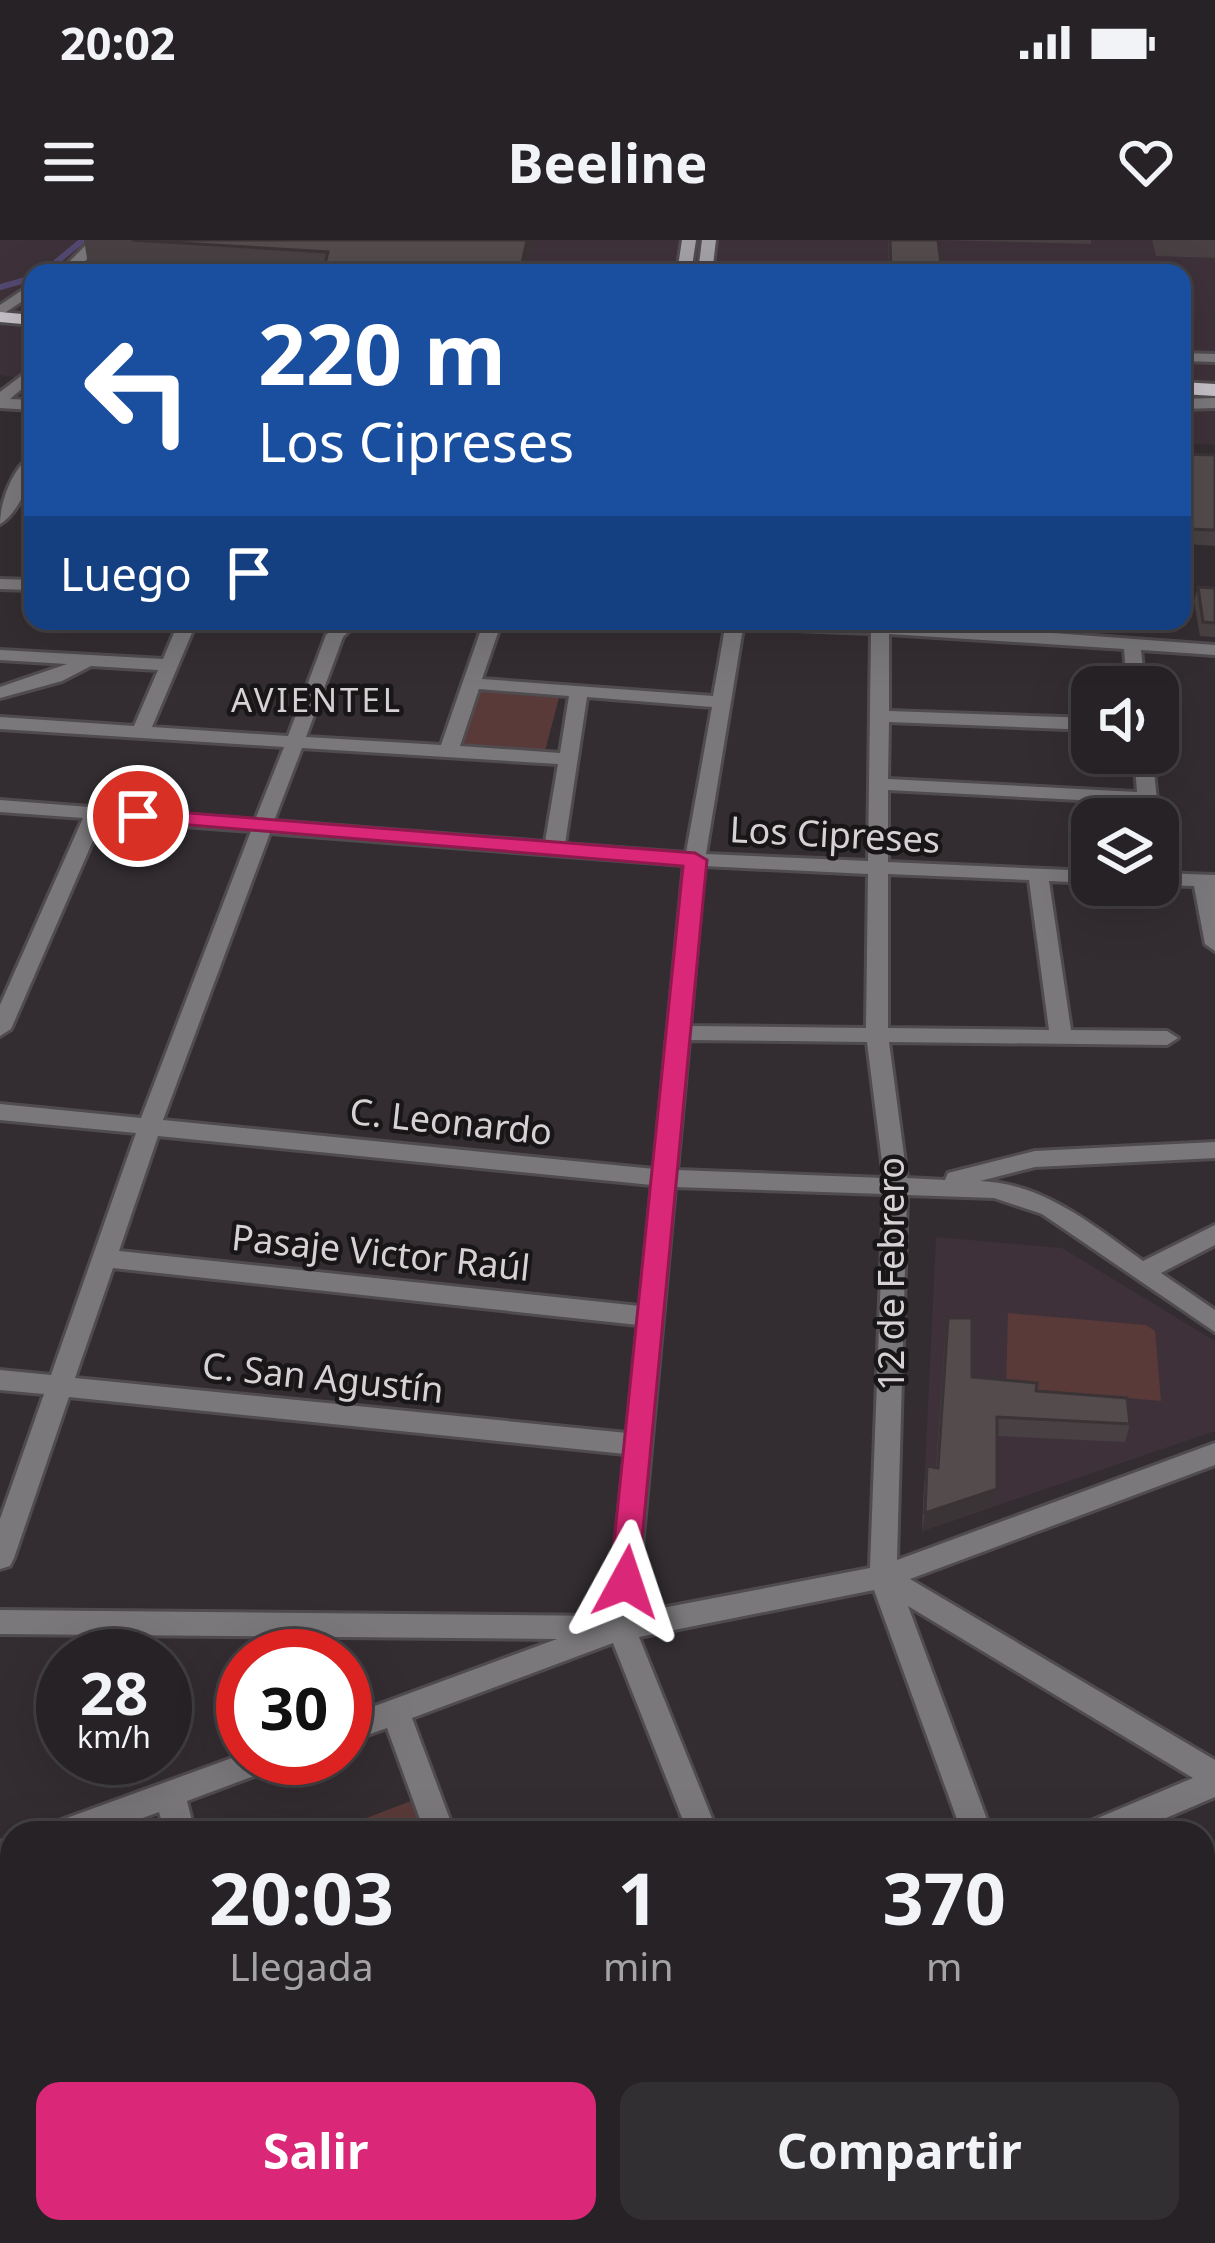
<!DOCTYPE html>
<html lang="es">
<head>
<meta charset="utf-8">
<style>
  body { margin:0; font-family:"Noto Sans",sans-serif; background:#322f32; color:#f1f3f6; height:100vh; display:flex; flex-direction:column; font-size:45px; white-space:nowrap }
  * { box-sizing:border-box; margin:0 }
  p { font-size:39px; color:#a4a4a7 }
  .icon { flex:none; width:66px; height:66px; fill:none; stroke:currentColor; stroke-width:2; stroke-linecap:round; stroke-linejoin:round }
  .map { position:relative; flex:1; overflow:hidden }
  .panel { position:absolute; left:0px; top:1581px; width:1215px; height:423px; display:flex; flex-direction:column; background:#262225; border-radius:36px 36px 0 0; box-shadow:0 12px 48px #0002,0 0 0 3px #423f42 }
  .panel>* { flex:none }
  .guide { position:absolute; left:24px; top:24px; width:1167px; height:366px; border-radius:24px; box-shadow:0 12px 48px #0002,0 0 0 3px #423f42; background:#1a4fa0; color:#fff; overflow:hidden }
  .controls { position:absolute; left:1071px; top:426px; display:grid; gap:24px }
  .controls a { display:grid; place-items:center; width:108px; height:108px; border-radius:24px; background:#262225; box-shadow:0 12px 48px #0002,0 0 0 3px #423f42; font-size:60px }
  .speed { position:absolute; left:36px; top:1389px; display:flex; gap:24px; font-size:60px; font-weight:700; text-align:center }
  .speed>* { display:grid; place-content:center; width:156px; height:156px; border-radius:50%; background:#262225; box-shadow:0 12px 48px #0002,0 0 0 3px #423f42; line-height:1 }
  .speed small { font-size:30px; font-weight:400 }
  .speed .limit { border:18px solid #d22; background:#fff; color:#111 }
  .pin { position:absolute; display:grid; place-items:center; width:102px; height:102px; color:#fff; margin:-51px; border:6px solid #fff; border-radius:50%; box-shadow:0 3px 12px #0007 }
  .me { position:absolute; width:132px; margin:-66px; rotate:5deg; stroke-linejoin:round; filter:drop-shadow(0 0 9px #0008) }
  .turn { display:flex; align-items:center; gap:42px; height:252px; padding:0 36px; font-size:54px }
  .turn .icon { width:156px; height:156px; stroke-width:2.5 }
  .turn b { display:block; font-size:84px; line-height:102px }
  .then { display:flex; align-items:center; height:114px; padding:0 36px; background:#0003; gap:24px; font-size:45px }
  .eta { display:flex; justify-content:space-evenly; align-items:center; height:204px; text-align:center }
  .eta b { font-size:72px; font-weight:700; line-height:84px }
  .cta { display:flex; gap:24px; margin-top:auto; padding:24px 36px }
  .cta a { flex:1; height:138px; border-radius:24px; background:#db2777; color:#fff; font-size:48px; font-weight:700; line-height:138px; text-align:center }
  .cta a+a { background:#322f32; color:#f1f3f6 }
  .status { display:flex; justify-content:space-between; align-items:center; height:84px; padding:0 60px; background:#262225; direction:ltr }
  .status svg { height:33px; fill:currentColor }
  header { display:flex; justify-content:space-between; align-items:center; height:156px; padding:0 36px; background:#262225; font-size:54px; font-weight:700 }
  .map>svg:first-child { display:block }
  .built { fill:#3e313a }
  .green { fill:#593a38 }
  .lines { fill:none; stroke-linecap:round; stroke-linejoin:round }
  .stream { stroke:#534870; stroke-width:6 }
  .street-casing { stroke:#504b4e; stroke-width:6 }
  .secondary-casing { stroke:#504b4e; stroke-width:6 }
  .primary-casing { stroke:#504b4e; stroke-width:6 }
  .street { fill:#7a787b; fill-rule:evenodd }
  .secondary { fill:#a4a1a6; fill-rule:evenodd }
  .primary { fill:#c5c0c7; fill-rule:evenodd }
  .wall { fill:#484042 }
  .shaded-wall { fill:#3b3436 }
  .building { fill:#544b4d; stroke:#3b3436; stroke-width:3 }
  .route { fill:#db2777; stroke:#8e194d; stroke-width:3 }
  .labels { text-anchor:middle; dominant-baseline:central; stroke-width:9; stroke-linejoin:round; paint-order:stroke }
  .far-neighbourhood-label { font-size:33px; letter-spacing:3px; fill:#d6d1d4; stroke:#191618 }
  .street-label { font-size:36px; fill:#d6d1d4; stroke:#191618 }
</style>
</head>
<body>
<div class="status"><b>20:02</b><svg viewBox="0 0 49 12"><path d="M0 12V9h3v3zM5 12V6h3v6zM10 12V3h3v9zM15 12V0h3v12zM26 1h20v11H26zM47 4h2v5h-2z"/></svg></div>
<header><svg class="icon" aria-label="menu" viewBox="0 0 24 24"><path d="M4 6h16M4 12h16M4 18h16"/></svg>Beeline<svg class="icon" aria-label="heart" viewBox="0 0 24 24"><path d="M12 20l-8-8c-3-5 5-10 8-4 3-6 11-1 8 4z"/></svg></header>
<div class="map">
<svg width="1215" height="2003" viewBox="0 0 1215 2003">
  <rect width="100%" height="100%" fill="#332d31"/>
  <!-- built -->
  <g class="built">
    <polygon points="0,0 1215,0 1215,205 1182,203 1182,33 33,33 33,140 0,135"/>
    <polygon points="936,997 1062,1008 1215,1101 1215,1191 922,1291"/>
  </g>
  <!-- green -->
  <g class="green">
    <polygon points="476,448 560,454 545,511 458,505"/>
    <polygon points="1008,1073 1146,1085 1155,1091 1161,1161 1006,1147"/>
    <polygon points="411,1561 424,1593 327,1593"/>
  </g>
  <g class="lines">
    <!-- stream -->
    <g class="stream">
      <polyline points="43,33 83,0"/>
      <polyline points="0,47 33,38"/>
    </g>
    <!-- street casing -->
    <g class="street-casing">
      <g id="street">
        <polygon points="91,0 106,0 73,33 58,33"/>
        <polygon points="33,43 33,54 0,76 0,65"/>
        <polygon points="1182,113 1215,114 1215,122 1182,121"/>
        <polygon points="33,127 33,139 10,159 33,160 33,170 0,168 0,152"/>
        <polygon points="1215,158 1215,168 1182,169 1182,159"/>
        <path d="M33,214C33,237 20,272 0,284C0,261 13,227 33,214Z"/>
        <polygon points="0,339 33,340 33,350 0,349"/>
        <path d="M179,381H197L152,487L288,496L326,395L340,381H359L343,397L306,497L441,505L484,381H502L482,439L713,456L725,388L691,386L682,381L957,386L1215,405V415L1141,410L1145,447H1127L1124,409L889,394V471L1092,478V490L889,482L888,539L1137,552L1134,513H1152L1159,579H1139L1138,563L888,550V622L1092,631V643L1049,641L1071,790L1167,791L1178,798L1167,805L889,802L907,938L945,940L948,933L1035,911L1215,902V918L1035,927L980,941C1043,943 1094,986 1143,1021L1215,985V1005L1161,1033L1215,1070V1092L1042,974L994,958L907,955L897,1320L1215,1203V1225L910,1339L1215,1520V1557L1131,1593H1082L1086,1583L1193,1538L908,1366L992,1593H962L874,1350L639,1397L718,1593H688L613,1403L412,1478L455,1593H425L387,1488L345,1503V1477L557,1399L0,1394V1370L608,1376L625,1214L69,1157L14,1318L10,1326L0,1329V1279L44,1154L0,1150V1130L51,1135L136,893L0,880V864L141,878L251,591L102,580L11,789L0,796V765L83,578L0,572V560L255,580L284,507L0,489V477L134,486L158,430L91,426L62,441L0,458V447L67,424L0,420V410L163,419ZM743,388L871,393L868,621L706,614ZM479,449L569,456L560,513L460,506ZM587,457L712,467L686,613L565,604ZM302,508L558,524L545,602L274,581ZM270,593L684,625L654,929L163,880ZM704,626L868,634L866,788L690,786ZM888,634L1029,640L1049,790L888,788ZM689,800L867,802L884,938L677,930ZM158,896L652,945L640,1066L119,1011ZM675,947L884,954L870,1328L636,1373ZM113,1028L638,1085L627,1193L75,1138Z"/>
        <polygon points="1158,633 1215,635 1215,711 1205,704 1194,646 1157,645"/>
        <polygon points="243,1514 243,1518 283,1518 278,1527 187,1561 195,1593 165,1593 159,1572 102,1593 49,1593 53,1583"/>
        <polygon points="12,1598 12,1627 0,1631 0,1602"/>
        <polygon points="1215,1812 1215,1844 1203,1849 1203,1817"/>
        <polygon points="65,1992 122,1992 118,2003 61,2003"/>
        <polygon points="268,1992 302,1992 305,2003 271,2003"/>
        <polygon points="570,1992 604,1992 608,2003 574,2003"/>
        <polygon points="855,1992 890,1992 894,2003 859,2003"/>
        <polygon points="1159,1992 1195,1992 1199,2003 1163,2003"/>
      </g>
    </g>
    <!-- secondary casing -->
    <g class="secondary-casing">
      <g id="secondary">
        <polygon points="682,0 696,0 691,33 677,33"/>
        <polygon points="702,0 716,0 712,33 698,33"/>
      </g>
    </g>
    <!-- primary casing -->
    <g class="primary-casing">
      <g id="primary">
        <polygon points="0,72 33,75 33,85 0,82"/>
        <polygon points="1182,142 1215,144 1215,156 1182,154"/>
      </g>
    </g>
    <!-- street -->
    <use href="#street" class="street"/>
    <!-- secondary -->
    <use href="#secondary" class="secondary"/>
    <!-- primary -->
    <use href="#primary" class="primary"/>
  </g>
  <!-- wall -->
  <g class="wall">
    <polygon points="84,0 534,0 527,33 223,33 88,24"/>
    <polygon points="888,0 938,0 941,33 889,33"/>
    <polygon points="938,0 1091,0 1091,4"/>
    <polygon points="1152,0 1215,0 1215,18 1156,16"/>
    <polygon points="1182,214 1215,215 1215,306 1185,304 1182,295"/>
    <polygon points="1198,347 1215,348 1215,397 1200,396 1194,361"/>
    <polygon points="948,1078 972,1137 1036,1151 1130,1184 1125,1202 997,1196 992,1267 922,1291 924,1244 927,1226 936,1227 945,1096"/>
  </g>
  <!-- shaded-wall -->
  <g class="shaded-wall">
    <polygon points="527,0 534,0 527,33 521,33"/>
    <polygon points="997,1249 992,1267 922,1291 925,1273"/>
  </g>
  <!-- building -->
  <g class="building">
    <polygon points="132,0 527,0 521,28 391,26 389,33 323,32 328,12"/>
    <polygon points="890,0 938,0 942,32 891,31"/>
    <polygon points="847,23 872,24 872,33 847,33"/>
    <polygon points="1182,214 1215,215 1215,290 1188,289 1182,268"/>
    <polygon points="1198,347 1215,348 1215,383 1203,382"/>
    <polygon points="948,1078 972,1078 972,1137 1037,1143 1036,1151 1127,1158 1130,1184 997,1177 997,1249 925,1273 927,1226 938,1228"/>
  </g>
  <!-- route -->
  <polygon class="route" points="138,569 695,613 707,620 637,1352 614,1352 610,1342 683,626 130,580 130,571"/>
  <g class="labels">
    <!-- far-neighbourhood labels -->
    <g class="far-neighbourhood-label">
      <text x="317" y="459">AVIENTEL</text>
    </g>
    <!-- street labels -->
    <g class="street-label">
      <text transform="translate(835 594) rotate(3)">Los Cipreses</text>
      <text transform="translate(451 881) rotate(6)">C. Leonardo</text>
      <text transform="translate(381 1012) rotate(6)">Pasaje Victor Raúl</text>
      <text transform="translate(890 1034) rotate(-90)">12 de Febrero</text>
      <text transform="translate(323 1137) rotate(6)">C. San Agustín</text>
    </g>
  </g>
</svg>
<div class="controls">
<a><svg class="icon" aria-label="sound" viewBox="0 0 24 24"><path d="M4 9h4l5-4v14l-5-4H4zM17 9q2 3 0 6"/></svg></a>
<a><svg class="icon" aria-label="layers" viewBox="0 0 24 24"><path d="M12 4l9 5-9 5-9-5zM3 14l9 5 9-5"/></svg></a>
</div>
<div class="speed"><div>28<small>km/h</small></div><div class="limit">30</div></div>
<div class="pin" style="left:138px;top:576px;background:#d93025"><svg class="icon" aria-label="arrive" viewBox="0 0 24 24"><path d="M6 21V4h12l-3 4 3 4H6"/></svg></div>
<svg class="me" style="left:626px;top:1342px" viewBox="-20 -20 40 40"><path d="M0-17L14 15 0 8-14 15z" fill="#db2777" stroke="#fff" stroke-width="4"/></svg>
<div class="guide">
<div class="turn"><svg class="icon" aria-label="left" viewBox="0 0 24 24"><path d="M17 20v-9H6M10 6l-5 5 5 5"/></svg><div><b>220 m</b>Los Cipreses</div></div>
<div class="then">Luego<svg class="icon" aria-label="arrive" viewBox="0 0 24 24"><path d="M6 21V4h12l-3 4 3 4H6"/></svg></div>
</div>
<section class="panel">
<div class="eta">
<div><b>20:03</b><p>Llegada</p></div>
<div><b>1</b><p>min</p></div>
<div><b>370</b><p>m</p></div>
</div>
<div class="cta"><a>Salir</a><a>Compartir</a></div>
</section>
</div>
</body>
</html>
